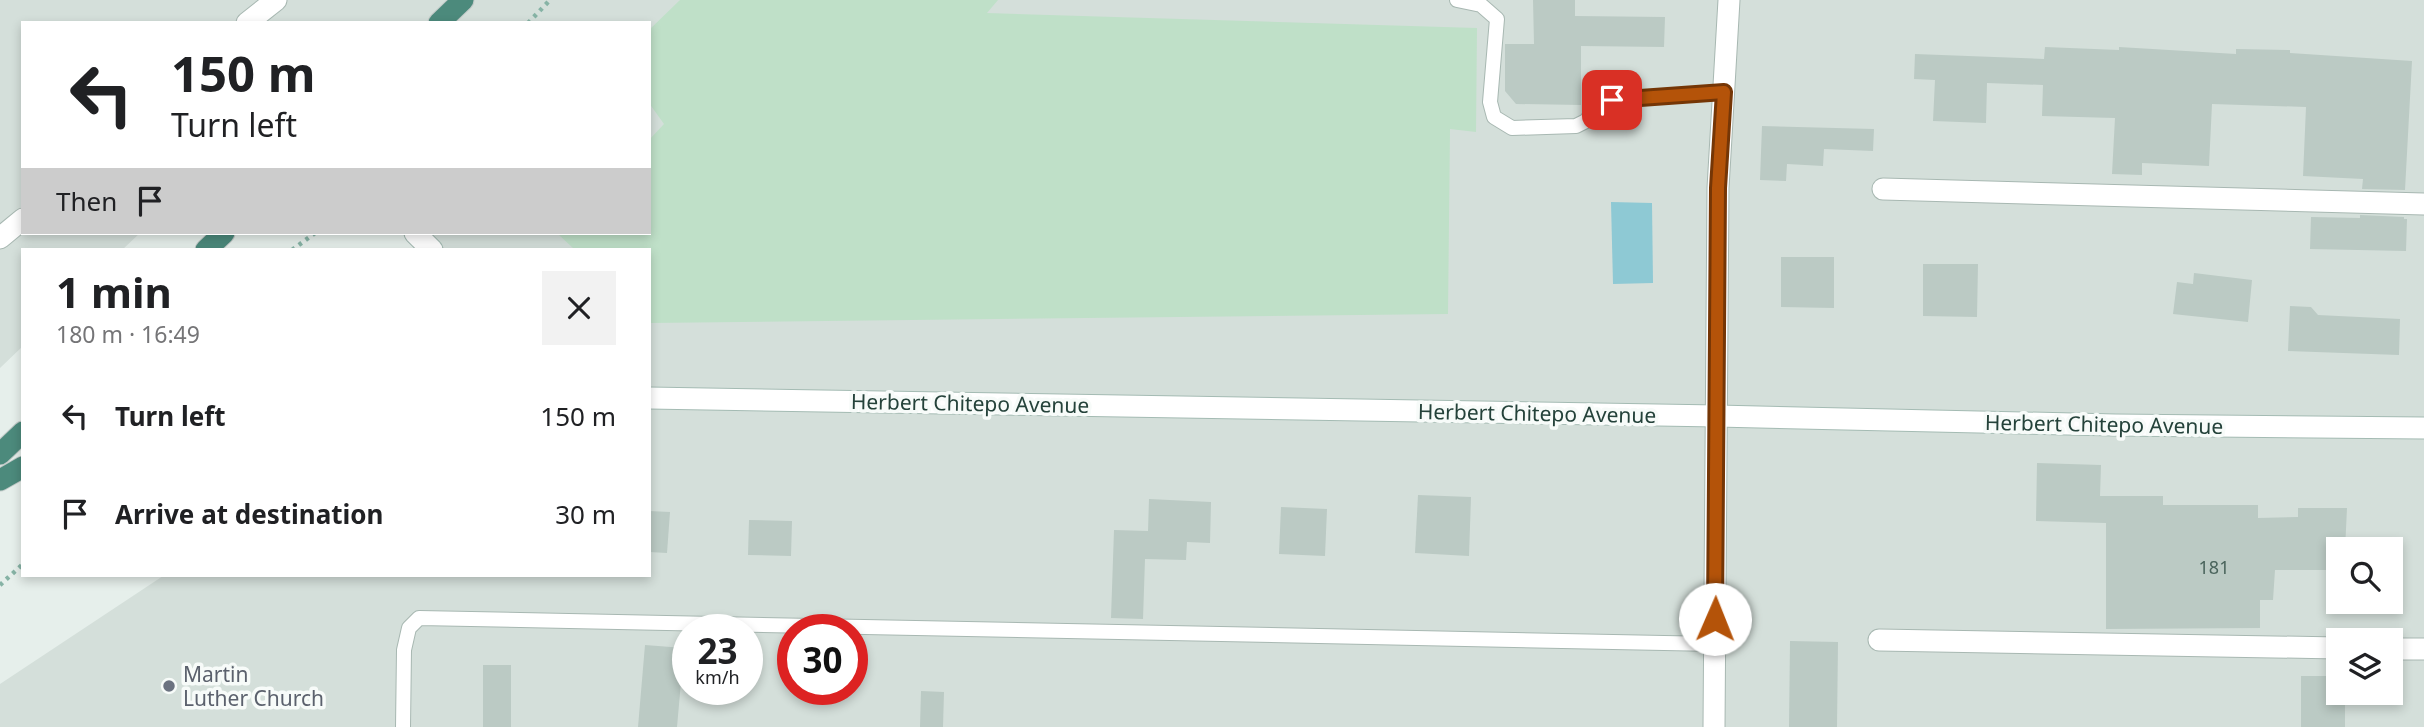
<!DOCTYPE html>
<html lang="en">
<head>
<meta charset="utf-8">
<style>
  body { margin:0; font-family:"Noto Sans",sans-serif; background:#f2f2f2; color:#202124; height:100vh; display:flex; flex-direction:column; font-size:26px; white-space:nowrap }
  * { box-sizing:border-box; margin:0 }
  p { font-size:23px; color:#757577 }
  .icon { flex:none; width:38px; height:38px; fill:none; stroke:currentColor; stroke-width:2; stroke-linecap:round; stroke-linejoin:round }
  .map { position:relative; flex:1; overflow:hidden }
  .panel { position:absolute; left:21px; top:248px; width:630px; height:329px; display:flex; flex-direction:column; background:#fff; border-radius:0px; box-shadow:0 4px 10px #0003 }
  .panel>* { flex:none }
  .top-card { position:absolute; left:21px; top:21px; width:630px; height:214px; border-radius:0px; box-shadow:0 4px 10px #0003; background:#fff; color:#202124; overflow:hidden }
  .tools { position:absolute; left:2326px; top:537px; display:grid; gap:14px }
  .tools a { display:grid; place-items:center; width:77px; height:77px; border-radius:0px; background:#fff; box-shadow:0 4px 10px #0003; font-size:35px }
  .speed { position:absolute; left:672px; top:614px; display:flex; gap:14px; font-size:35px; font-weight:700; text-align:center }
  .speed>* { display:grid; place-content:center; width:91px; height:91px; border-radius:50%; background:#fff; box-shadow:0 4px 10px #0003; line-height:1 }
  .speed small { font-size:18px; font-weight:400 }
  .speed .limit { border:10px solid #d22; background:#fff; color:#111 }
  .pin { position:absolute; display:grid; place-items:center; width:60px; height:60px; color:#fff; margin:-30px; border-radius:14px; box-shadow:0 4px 10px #0006 }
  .me { position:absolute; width:77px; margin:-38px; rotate:1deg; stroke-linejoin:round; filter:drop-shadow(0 0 5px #0008) }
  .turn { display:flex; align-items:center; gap:24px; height:147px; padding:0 35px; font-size:32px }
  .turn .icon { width:91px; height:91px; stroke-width:2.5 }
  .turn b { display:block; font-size:49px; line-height:60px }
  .then { display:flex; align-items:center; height:66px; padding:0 35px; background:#0003; gap:14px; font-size:26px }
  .round { display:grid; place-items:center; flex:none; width:74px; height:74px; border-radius:0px; background:#f2f2f2 }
  .overview { display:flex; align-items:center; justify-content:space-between; height:119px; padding:0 35px }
  h1 { font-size:42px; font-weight:700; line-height:52px }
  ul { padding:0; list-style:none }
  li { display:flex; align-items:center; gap:21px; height:98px; padding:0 35px }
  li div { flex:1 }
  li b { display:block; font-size:26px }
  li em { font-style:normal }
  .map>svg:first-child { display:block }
  .built { fill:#d4dfda; fill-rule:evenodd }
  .green { fill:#bfe0c8 }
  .water { fill:#8ec9d4 }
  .building { fill:#bbcac4 }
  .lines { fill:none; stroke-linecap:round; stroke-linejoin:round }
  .service-casing { stroke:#a8b8b2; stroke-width:16 }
  .minor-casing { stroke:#a8b8b2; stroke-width:23 }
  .secondary-casing { stroke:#a4bbb3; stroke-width:23 }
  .trunk-casing { stroke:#c2cac8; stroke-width:23 }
  .path { stroke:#86b3a5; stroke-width:4.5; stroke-dasharray:3.5 5; stroke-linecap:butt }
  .service { stroke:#fff; stroke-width:14 }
  .minor { stroke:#fff; stroke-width:21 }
  .secondary { stroke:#fff; stroke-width:21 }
  .trunk { stroke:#4c8a7c; stroke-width:21 }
  .route-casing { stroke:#753606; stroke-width:18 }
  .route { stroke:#b45309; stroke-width:12 }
  .worship-dot { fill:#6b7280; stroke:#f7fbf9; stroke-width:2.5 }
  .labels { text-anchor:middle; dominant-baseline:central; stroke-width:7; stroke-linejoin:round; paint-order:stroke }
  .number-label { font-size:18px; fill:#4a645c }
  .street-label { font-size:21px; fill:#24423a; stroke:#f7fbf9 }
  .worship-label { font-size:21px; fill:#5b616d; stroke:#f7fbf9; text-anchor:start }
</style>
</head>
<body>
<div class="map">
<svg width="2424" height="727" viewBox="0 0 2424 727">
  <rect width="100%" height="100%" fill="#e6efeb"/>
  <!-- built -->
  <path class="built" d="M0,0H2424V727H0V684L163,576H649V250H419L405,233H649V23H23V233H140L122,250H23V346L0,368ZM2338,550H2390V602H2338ZM688,630H747V690H688ZM793,630H852V690H793ZM2338,640H2390V693H2338Z"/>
  <!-- green -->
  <polygon class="green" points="680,0 998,0 987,13 1477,28 1476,132 1450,129 1448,314 650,323 649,250 575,250 558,234 649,233 649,140 664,124 649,103 649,30"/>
  <!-- water -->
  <polygon class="water" points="1611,202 1652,203 1653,283 1613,284"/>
  <!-- building -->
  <g class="building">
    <polygon points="1533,0 1575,0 1575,16 1665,17 1664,47 1581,46 1581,105 1516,104 1505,91 1505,44 1534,44"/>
    <polygon points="2045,47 2119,50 2119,47 2236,54 2236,49 2290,50 2290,53 2412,61 2405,190 2362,189 2363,179 2303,176 2306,107 2212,104 2209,166 2142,163 2142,175 2112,174 2115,118 2042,116 2043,85 1987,83 1986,123 1933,121 1935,80 1914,79 1915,54 2044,59"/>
    <polygon points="1762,126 1874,129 1873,151 1824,149 1823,166 1787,164 1786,181 1760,180"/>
    <polygon points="2360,215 2404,217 2404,219 2407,219 2406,251 2310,249 2311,217 2360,218"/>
    <polygon points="1781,257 1834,257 1834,308 1781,307"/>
    <polygon points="1923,264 1978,264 1977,317 1923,316"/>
    <polygon points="2194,273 2252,280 2248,322 2173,314 2177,282 2193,284"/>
    <polygon points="2290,306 2311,307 2318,315 2400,319 2399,355 2288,351"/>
    <polygon points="2037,463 2101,465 2100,496 2163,496 2163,505 2258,505 2258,518 2298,517 2298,508 2347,508 2345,550 2338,550 2338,570 2275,570 2273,600 2260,600 2260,628 2106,629 2106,523 2036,521"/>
    <polygon points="1418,495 1471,497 1469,556 1415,553"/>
    <polygon points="1149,499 1211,502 1210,543 1187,542 1186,560 1145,559 1143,619 1111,618 1114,530 1148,531"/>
    <polygon points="1281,507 1327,509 1325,556 1279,554"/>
    <polygon points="649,511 670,512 667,553 649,552"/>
    <polygon points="749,520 792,521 791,556 748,555"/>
    <polygon points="1790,641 1838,642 1837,727 1789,727"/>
    <polygon points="645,645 684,648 677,727 638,727"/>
    <rect x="483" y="665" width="28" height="62"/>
    <polygon points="2301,676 2338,676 2338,693 2345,693 2345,727 2301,727"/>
    <polygon points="921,691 944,692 943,727 920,727"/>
  </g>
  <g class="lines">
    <!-- service casing -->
    <g class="service-casing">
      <g id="service">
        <polyline points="1457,0 1481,5 1497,19 1490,102 1494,117 1512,128 1576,126 1586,121 1597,106 1612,100 1724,92"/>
        <polyline points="403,727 404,650 409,628 419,618 1715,644"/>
      </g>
    </g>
    <!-- minor casing -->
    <g class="minor-casing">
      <g id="minor">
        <polyline points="247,23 276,0"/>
        <polyline points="1883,189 2424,204"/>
        <polyline points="0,238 23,219"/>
        <polyline points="1879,640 2338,648"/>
        <polyline points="2390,649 2424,649"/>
        <polyline points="1714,727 1718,188 1729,0"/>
      </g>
    </g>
    <!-- secondary casing -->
    <g class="secondary-casing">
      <g id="secondary">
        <polyline points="415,233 432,250"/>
        <polyline points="649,398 1717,416 2115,425 2424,428"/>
      </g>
    </g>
    <!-- trunk casing -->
    <g class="trunk-casing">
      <g id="trunk">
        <polyline points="439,23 463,0"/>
        <polyline points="206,250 224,233"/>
        <polyline points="0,454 23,432"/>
        <polyline points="0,480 23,467"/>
      </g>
    </g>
    <!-- path -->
    <g class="path">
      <polyline points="528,23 550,0"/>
      <polyline points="292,250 315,233"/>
      <polyline points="0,585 23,564"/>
    </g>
    <!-- service -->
    <use href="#service" class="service"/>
    <!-- minor -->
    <use href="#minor" class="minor"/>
    <!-- secondary -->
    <use href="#secondary" class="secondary"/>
    <!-- trunk -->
    <use href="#trunk" class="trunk"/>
  </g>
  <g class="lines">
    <!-- route casing -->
    <g class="route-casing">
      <polyline id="route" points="1612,100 1724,92 1718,188 1715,619"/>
    </g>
    <!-- route -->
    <use href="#route" class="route"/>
  </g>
  <!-- markers -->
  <circle class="worship-dot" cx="169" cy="686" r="7"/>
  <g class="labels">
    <!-- number labels -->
    <g class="number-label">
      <text x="2214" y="567">181</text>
    </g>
    <!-- street labels -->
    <g class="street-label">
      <text transform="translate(970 403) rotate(1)">Herbert Chitepo Avenue</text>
      <text transform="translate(1537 413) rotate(1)">Herbert Chitepo Avenue</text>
      <text transform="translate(2104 424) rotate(1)">Herbert Chitepo Avenue</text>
    </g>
    <!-- worship labels -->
    <g class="worship-label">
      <text x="183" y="674">Martin<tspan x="183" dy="24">Luther Church</tspan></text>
    </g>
  </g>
</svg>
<div class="tools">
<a><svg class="icon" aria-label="search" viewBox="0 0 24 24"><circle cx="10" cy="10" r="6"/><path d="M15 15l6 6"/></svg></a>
<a><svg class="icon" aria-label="layers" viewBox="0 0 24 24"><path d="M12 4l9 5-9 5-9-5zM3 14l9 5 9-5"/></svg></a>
</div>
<div class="speed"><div>23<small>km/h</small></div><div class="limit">30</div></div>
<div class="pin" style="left:1612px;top:100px;background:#d93025"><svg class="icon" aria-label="arrive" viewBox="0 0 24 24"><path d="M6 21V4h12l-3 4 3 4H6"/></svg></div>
<svg class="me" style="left:1715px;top:619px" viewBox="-20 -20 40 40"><circle r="19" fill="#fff"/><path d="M0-13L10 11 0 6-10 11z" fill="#b45309"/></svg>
<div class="top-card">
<div class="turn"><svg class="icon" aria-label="left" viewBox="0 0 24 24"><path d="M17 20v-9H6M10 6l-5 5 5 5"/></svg><div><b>150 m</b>Turn left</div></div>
<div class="then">Then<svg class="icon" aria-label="arrive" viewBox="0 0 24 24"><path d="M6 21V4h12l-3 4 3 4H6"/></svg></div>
</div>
<section class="panel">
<div class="overview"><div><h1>1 min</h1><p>180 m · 16:49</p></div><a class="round"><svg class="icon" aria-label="close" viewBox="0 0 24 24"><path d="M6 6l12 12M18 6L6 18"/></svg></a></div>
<ul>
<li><svg class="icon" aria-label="left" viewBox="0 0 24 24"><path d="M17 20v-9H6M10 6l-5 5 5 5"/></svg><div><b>Turn left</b></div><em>150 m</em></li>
<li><svg class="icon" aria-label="arrive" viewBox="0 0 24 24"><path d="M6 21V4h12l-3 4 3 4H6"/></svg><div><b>Arrive at destination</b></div><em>30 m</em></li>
</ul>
</section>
</div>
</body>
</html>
